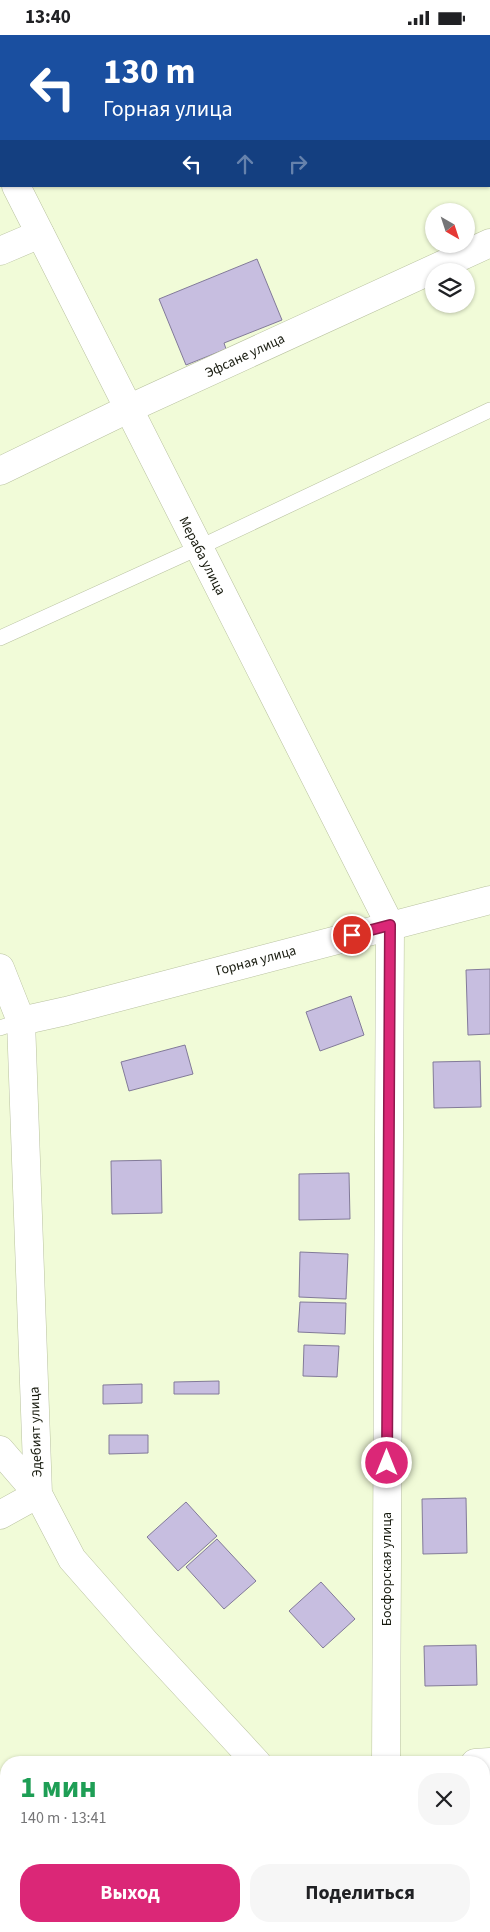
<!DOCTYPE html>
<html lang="ru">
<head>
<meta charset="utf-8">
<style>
  body { margin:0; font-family:"Source Sans 3",sans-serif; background:#f6f6f6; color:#202124; height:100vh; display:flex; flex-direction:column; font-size:19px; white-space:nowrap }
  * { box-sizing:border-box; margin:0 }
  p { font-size:16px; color:#757577 }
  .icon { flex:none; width:28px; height:28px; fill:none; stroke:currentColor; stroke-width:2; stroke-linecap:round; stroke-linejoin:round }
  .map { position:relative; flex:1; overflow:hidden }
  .sheet { position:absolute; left:0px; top:1721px; width:490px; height:176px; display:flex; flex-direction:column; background:#fff; border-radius:20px 20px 0 0; box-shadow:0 1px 4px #0004 }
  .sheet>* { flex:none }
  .banner { position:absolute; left:0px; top:0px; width:490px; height:152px; box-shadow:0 1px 4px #0004; background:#1a4fa0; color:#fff; overflow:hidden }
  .needle { width:32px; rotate:141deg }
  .fabs { position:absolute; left:425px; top:168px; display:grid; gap:10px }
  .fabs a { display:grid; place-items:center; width:50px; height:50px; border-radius:50%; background:#fff; box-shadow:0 1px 4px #0004; font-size:25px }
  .pin { position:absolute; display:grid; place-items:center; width:42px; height:42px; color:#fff; margin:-21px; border:2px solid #fff; border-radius:50%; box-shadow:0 1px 5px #0007 }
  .me { position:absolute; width:55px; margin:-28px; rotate:0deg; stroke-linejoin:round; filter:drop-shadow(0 0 4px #0008) }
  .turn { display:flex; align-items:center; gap:18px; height:105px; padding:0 20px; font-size:22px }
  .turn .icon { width:65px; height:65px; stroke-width:2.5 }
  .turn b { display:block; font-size:35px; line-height:42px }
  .lanes { display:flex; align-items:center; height:48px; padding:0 20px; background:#0003; justify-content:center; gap:25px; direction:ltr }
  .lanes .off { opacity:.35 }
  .round { display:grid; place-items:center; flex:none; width:52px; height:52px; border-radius:20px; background:#f6f6f6 }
  .overview { display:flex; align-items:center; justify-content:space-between; height:85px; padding:0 20px }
  h1 { font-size:30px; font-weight:700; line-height:38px; color:#1e9e55 }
  .primary-button { display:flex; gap:10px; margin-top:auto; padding:10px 20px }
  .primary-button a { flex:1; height:58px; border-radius:20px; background:#db2777; color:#fff; font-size:20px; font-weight:700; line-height:58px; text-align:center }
  .primary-button a+a { background:#f6f6f6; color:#202124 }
  .status { display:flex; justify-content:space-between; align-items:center; height:35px; padding:0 25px; background:#fff; direction:ltr }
  .status svg { height:14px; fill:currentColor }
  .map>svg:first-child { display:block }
  .building { fill:#c7bee0; stroke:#827a99 }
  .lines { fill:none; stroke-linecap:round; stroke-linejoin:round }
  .lane-casing { stroke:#b9c2a0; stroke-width:16 }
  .street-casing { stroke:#b9c2a0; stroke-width:29 }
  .primary-casing { stroke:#fff; stroke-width:29 }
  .lane { stroke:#fff; stroke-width:15 }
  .street { stroke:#fff; stroke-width:28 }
  .primary { stroke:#dceda3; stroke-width:28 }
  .route-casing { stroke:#8e194d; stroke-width:12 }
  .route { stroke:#db2777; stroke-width:9 }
  .labels { text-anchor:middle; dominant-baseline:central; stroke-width:4; stroke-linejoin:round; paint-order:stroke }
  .street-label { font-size:14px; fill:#15180c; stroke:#fff }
</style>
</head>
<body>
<div class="status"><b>13:40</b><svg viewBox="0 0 49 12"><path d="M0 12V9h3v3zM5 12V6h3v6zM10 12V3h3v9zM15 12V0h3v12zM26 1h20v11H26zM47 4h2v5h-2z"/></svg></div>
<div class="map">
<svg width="490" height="1897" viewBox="0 0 490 1897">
  <rect width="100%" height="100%" fill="#f1fbd8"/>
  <!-- building -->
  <g class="building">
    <polygon points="257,224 282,285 224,308 226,314 186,330 159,264"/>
    <polygon points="490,934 490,999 468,1000 466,935"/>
    <polygon points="351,961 364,1000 320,1016 306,977"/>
    <polygon points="185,1010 193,1039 129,1056 121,1027"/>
    <polygon points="480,1026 481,1072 434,1073 433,1027"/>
    <polygon points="161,1125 162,1178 112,1179 111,1126"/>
    <polygon points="349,1138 350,1184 299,1185 299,1139"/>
    <polygon points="300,1217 348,1219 346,1264 299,1262"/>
    <polygon points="300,1267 346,1268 345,1299 298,1297"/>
    <polygon points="304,1310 339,1311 337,1342 303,1341"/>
    <polygon points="219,1346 219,1359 174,1359 174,1347"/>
    <polygon points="142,1349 142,1368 103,1369 103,1350"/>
    <polygon points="109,1400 148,1400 148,1418 109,1419"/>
    <polygon points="466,1463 467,1518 423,1519 422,1464"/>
    <polygon points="186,1467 217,1501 178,1536 147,1502"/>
    <polygon points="217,1504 256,1546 224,1574 186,1532"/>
    <polygon points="321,1547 355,1584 323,1613 289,1576"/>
    <polygon points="476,1610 477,1650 425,1651 424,1611"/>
    <polygon points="129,1891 158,1891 151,1897 134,1897"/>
  </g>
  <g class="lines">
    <!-- lane casing -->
    <g class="lane-casing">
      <g id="lane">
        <polyline points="298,1 299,0"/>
        <polyline points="0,603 198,513 490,375"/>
        <polyline points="0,993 21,986"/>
      </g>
    </g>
    <!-- street casing -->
    <g class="street-casing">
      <g id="street">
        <polyline points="0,116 1,119"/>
        <polyline points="16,151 390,890 386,1728"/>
        <polyline points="0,216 40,199"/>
        <polyline points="0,436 128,374 490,208"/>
        <polyline points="0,933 21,986 38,1459 72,1524 145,1607 257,1728"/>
        <polyline points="21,986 66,976 490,865"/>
        <polyline points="0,1415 38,1459 0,1480"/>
        <polyline points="475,1728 490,1727"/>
        <polyline points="384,1891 387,1897"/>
        <polyline points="222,1897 228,1891"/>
      </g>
    </g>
    <!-- primary casing -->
    <g class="primary-casing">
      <g id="primary">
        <polyline points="128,1 132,0"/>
        <polyline points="237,1 241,0"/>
        <polyline points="0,53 1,52"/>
        <polyline points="0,91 1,91"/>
      </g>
    </g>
    <!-- lane -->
    <use href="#lane" class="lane"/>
    <!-- street -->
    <use href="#street" class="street"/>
    <!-- primary -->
    <use href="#primary" class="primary"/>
  </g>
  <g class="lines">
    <!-- route casing -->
    <g class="route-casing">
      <polyline id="route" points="352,900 390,890 387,1428"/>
    </g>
    <!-- route -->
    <use href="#route" class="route"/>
  </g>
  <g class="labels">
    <!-- street labels -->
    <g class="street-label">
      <text transform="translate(245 321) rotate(-25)">Эфсане улица</text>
      <text transform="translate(202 521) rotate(63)">Мераба улица</text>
      <text transform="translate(256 926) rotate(-15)">Горная улица</text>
      <text transform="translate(36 1397) rotate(-92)">Эдебият улица</text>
      <text transform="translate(387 1534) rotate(-90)">Босфорская улица</text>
    </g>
  </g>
</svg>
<div class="fabs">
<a><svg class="needle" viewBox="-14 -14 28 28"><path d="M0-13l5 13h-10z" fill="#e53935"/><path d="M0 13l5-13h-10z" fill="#757577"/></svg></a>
<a><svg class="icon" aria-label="layers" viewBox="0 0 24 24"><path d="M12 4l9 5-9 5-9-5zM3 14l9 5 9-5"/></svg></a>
</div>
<div class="pin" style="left:352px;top:900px;background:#d93025"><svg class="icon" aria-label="arrive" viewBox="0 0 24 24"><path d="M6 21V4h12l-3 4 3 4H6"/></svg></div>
<svg class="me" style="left:387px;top:1428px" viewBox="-20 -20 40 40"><circle r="17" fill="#db2777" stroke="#fff" stroke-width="3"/><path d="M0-11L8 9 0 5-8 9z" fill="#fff"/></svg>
<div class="banner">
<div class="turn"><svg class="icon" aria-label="left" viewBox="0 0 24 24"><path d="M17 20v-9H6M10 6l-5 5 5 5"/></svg><div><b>130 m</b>Горная улица</div></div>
<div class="lanes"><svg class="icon" aria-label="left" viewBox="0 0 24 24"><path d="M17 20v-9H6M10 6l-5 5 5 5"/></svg><svg class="icon off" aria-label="ahead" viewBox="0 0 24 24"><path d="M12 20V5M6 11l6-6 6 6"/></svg><svg class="icon off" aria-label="right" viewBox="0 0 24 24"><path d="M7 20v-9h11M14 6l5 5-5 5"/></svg></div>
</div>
<section class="sheet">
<div class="overview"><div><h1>1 мин</h1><p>140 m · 13:41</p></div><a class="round"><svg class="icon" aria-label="close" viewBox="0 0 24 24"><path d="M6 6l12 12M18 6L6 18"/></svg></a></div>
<div class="primary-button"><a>Выход</a><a>Поделиться</a></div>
</section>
</div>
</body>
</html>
